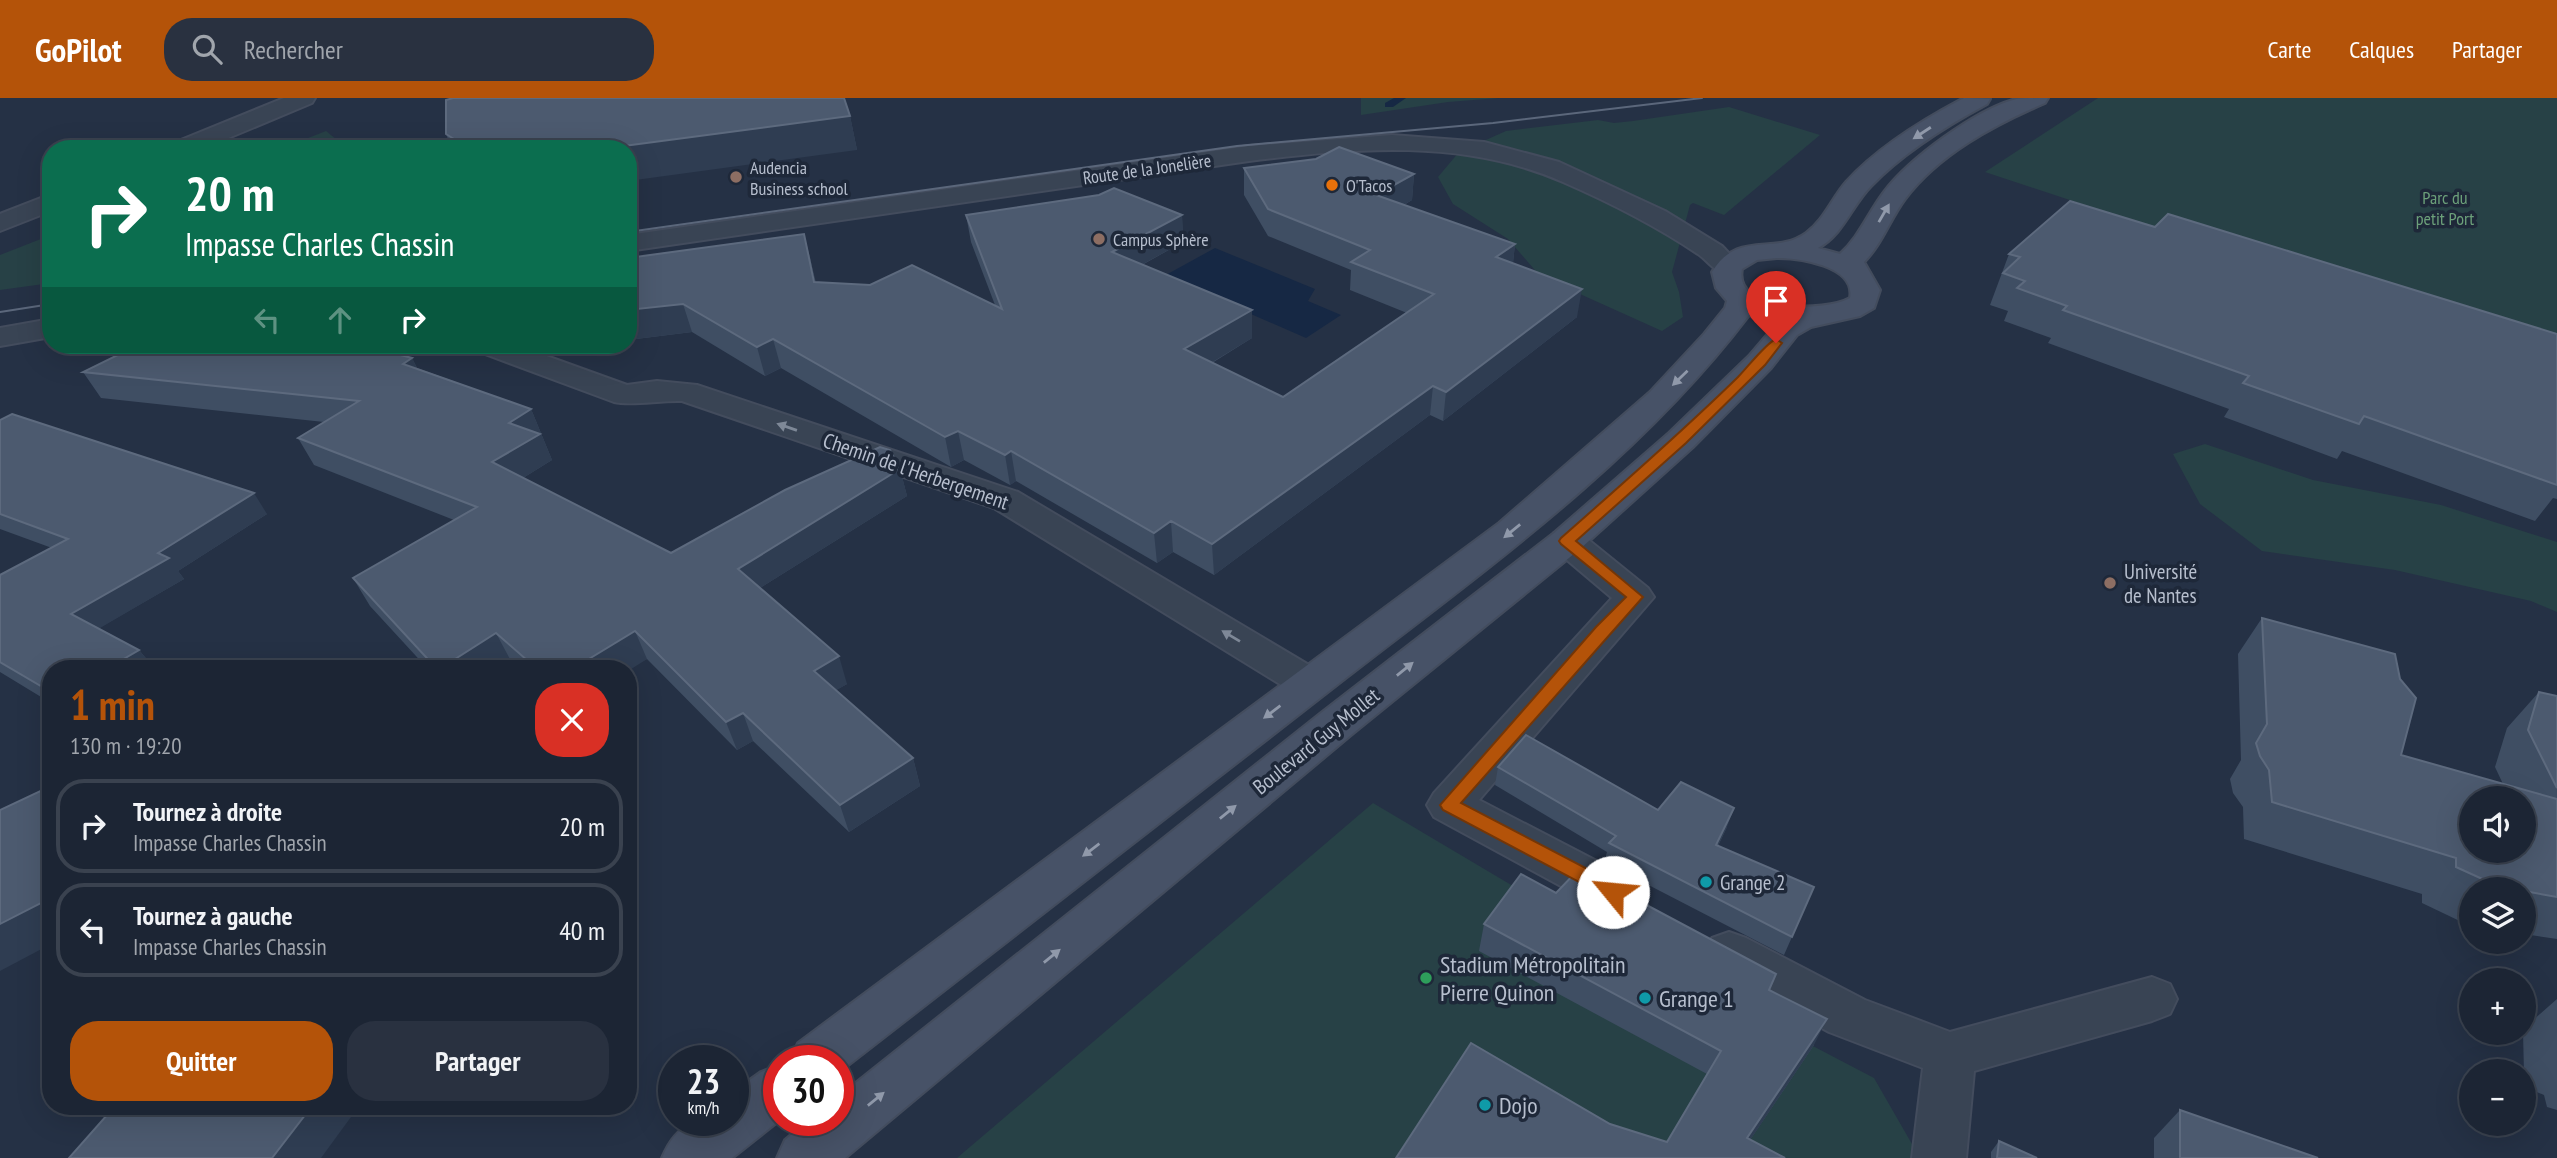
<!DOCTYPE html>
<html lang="fr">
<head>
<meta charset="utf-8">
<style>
  body { margin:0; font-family:"PT Sans Narrow",sans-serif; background:#293140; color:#f1f3f6; height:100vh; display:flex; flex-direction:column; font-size:26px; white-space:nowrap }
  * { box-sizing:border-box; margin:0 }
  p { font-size:23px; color:#a0a5ac }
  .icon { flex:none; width:38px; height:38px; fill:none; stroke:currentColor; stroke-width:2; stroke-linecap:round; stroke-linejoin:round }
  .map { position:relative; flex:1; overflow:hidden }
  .sheet { position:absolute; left:42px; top:562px; width:595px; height:455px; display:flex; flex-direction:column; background:#1c2534; border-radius:28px; box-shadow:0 7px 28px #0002,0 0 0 2px #3a424f }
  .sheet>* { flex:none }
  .banner { position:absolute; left:42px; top:42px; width:595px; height:214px; border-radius:28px; box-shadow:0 7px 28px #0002,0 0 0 2px #3a424f; background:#0b6e4f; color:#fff; overflow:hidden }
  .controls { position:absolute; left:2459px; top:688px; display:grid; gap:14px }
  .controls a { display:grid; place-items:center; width:77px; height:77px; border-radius:50%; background:#1c2534; box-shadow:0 7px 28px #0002,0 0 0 2px #3a424f; font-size:35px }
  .speed { position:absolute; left:658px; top:947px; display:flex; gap:14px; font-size:35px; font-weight:700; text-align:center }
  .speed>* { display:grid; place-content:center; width:91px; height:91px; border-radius:50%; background:#1c2534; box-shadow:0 7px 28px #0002,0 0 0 2px #3a424f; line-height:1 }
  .speed small { font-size:18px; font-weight:400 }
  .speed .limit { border:10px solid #d22; background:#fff; color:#111 }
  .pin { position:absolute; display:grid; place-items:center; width:60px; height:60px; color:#fff; margin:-72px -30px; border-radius:50% 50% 50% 0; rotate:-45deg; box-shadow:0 0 7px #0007 }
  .pin .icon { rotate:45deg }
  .me { position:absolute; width:77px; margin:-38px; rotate:298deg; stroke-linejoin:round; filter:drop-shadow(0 0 5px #0008) }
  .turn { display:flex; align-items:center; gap:24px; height:147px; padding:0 28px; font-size:32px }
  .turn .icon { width:91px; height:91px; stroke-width:2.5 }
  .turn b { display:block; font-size:49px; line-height:60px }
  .lanes { display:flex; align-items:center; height:66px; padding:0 28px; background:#0003; justify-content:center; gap:35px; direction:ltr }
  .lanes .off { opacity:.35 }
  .round { display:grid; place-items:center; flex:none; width:74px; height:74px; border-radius:28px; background:#293140 }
  .headline { display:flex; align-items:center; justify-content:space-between; height:119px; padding:0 28px }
  h1 { font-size:42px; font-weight:700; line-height:52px; color:#b45309 }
  .primary-button { display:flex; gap:14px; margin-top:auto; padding:14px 28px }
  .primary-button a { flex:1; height:80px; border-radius:28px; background:#b45309; color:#fff; font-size:28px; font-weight:700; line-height:80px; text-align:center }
  .primary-button a+a { background:#293140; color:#f1f3f6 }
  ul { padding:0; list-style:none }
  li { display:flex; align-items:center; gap:21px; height:94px; margin:0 14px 10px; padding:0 14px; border:4px solid #3a424f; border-radius:28px }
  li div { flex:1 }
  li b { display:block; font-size:26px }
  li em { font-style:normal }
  header { display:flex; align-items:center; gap:42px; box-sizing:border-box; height:98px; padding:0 35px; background:#b45309; color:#fff }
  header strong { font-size:33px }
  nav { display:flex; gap:38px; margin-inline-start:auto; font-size:24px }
  .search { width:490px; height:63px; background:#293140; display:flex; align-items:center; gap:18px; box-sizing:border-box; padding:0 24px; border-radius:28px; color:#a0a5ac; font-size:26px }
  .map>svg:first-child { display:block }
  .green { fill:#274146 }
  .water { fill:#162844 }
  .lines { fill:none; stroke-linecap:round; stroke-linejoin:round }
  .stream { fill:#162844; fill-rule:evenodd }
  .minor-casing { stroke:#434c5d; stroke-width:4 }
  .secondary-casing { stroke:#434c5d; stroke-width:4 }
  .minor { fill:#394454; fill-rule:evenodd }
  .secondary { fill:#475267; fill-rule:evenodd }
  .tram { stroke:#5b677b; stroke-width:2 }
  .wall { fill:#3f4e63 }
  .shaded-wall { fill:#2f3d52 }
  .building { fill:#4c5a6f; stroke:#5d6a7e; stroke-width:2; fill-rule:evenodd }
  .oneway { fill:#9099aa }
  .oneway2 { fill:#7e8897 }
  .route { fill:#b45309; stroke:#753606; stroke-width:2 }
  .education-dot { fill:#8d6e63; stroke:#1e2839; stroke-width:2.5 }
  .food-dot { fill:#e8710a; stroke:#1e2839; stroke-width:2.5 }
  .culture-dot { fill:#0f9aa8; stroke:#1e2839; stroke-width:2.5 }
  .leisure-dot { fill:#2e9e5b; stroke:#1e2839; stroke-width:2.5 }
  .labels { text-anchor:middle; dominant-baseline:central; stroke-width:7; stroke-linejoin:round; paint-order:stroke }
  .far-poi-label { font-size:18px; fill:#b7bfce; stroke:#1e2839; text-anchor:start }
  .far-street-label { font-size:18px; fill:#b7bfce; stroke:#1e2839 }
  .far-park-label { font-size:18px; fill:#6ca07a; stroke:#1e2839 }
  .street-label { font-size:21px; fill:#b7bfce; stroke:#1e2839 }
  .poi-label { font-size:21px; fill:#b7bfce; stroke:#1e2839; text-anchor:start }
  .near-poi-label { font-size:24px; fill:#b7bfce; stroke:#1e2839; text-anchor:start }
</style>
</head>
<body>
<header>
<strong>GoPilot</strong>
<div class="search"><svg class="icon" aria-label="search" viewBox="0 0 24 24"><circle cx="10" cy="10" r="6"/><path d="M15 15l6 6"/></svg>Rechercher</div>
<nav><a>Carte</a><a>Calques</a><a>Partager</a></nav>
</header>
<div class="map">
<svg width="2557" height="1060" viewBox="0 0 2557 1060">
  <rect width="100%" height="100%" fill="#253145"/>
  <!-- green -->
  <g class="green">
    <polygon points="1361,0 1499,0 1448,4 1361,17"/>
    <polygon points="2098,0 2557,0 2557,263 1985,74"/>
    <polygon points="1729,9 1820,37 1724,117 1693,105 1690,107 1672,174 1679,194 1683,219 1662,233 1540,178 1508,141 1453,106 1438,79 1459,54 1506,33 1598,22 1614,25 1633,23"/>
    <polygon points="326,33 348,51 280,51"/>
    <polygon points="51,137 51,185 0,192 0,157"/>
    <polygon points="2205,346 2313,382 2441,407 2557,444 2557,514 2531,503 2395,472 2262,453 2200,406 2173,356"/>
    <polygon points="1373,705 1557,814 1874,980 1920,1060 957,1060"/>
  </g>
  <!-- water -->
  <polygon class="water" points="1215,150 1315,191 1308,203 1341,217 1306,240 1164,178"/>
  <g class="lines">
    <!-- stream -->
    <polygon class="stream" points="1394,0 1406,0 1393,9 1385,9 1385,5"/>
    <!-- minor casing -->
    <g class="minor-casing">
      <g id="minor">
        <polygon points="284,0 315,0 312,5 202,51 168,51 171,46"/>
        <path d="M1392,37L1484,44L1559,64L1665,113L1722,148L1742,169L1738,175C1718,180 1713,167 1698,156C1656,128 1609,104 1563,84C1463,40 1355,50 1249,63L628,153V137L1249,48Z"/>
        <polygon points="51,96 51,113 0,133 0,116"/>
        <polygon points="51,221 51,239 0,248 0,230"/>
        <path d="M473,247H516L627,287L657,283L697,287L1018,394L1324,576L1330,586L1324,596L1310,600L1296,596L994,410L682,303C660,302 633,308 614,304L477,253Z"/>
        <polygon points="1567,432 1580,435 1648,490 1654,499 1479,702 1639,785 1646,799 1639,813 1623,818 1607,813 1434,719 1427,707 1434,695 1612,500 1554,451 1549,443 1554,435"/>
        <polygon points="1729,834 1746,840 1865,902 1950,934 2152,879 2170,886 2177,901 2170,916 2152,923 1974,973 1966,1060 1912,1060 1923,970 1829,934 1712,870 1705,855 1712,840"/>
      </g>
    </g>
    <!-- secondary casing -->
    <g class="secondary-casing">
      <g id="secondary">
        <path d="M1964,0L1990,1L1987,6C1946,28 1904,54 1871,88C1852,107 1843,137 1818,150L1840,156C1859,139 1868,115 1884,94C1909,61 1975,12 2016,1C2026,0 2038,0 2048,0L2045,5C1994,27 1939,56 1905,101C1890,121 1882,146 1864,164L1880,192L1874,210L1860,218L1811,229L1797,237L1771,270L1693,349L1580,451L1351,637L845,1060H777L785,1042L809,1022H838V999L1321,615L1554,435L1669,335L1749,258L1778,224L1749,217C1640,361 1489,469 1347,579C1177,711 1008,843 838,975V962H791L798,945L1499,425L1650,294L1704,236L1725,210L1727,203L1716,190L1712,174C1738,131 1774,158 1806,135C1824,122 1832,100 1846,84C1878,49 1922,22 1964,0ZM1777,160C1800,160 1856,168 1850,200C1826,214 1733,215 1742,171L1757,162Z"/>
        <path d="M779,967L780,1022L732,1060H662C678,1022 696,1022 733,1022V994L761,974Z"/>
      </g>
    </g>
    <!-- minor -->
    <use href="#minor" class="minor"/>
    <!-- secondary -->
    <use href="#secondary" class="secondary"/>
    <!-- tram -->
    <g class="tram">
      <polyline points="628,134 1237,48 1493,25 1702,0"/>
      <polyline points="0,214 51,206"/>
    </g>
  </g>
  <!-- wall -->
  <g class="wall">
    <polygon points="850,18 857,52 452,51 446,36"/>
    <polygon points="1244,70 1414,76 1412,102 1404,107 1515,146 1513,165 1577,219 1443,323 1430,317 1214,477 1173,454 1157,465 1016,383 1010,387 964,362 951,369 781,270 765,278 692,234 628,242 628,160 804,136 816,185 995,207 971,144 966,117 1182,117 1183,144 1142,167 1252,212 1252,240 1212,265 1283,299 1407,215 1350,192 1351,172 1268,138 1244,97"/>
    <polygon points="2155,129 2557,236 2557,401 2553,400 2535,423 2342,353 2337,361 2224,319 2229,311 2048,245 2051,240 2004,223 2008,213 1990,207 2009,156"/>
    <polygon points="138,247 389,247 393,255 412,260 417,270 531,311 552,362 523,380 671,455 900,371 907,398 760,490 847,586 836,592 913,660 920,688 849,734 753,643 737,652 647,561 628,570 519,570 511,563 499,570 427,570 370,508 353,480 454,422 314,367 298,340 324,324 101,300 83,274"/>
    <polygon points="0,322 267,416 178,473 184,481 99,530 139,552 154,570 51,570 51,605 0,574 0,477 52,450 0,431"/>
    <polygon points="2262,520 2401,657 2503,686 2495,669 2507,630 2539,594 2557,598 2557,841 2524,836 2524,791 2471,791 2471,827 2466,826 2422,805 2422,796 2244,741 2243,709 2233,695 2230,681 2241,662 2238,556"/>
    <polygon points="1498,669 1658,712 1727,729 1718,748 1814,789 1784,857 1604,764 1607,754 1495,687"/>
    <polygon points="1556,795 1769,892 1814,947 1750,1042 1396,1060 1610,1026 1667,1044 1707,976 1479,853 1484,826"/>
    <polygon points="2557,901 2557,1012 2547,1009 2544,997 2532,992 2524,975 2523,934 2524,934 2524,930"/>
    <polygon points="2180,1012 2318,1060 2154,1060 2154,1040"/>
    <polygon points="1999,1043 2037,1060 1991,1060 1991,1054"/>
  </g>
  <!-- shaded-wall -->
  <g class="shaded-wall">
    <polygon points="850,18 857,52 628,83 628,51 601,51"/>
    <polygon points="1414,76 1412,102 1374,124 1376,97"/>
    <polygon points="1182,117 1183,144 1114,182 1112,154"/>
    <polygon points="804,136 811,163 821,213 814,184"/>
    <polygon points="1515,146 1512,174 1496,159"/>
    <polygon points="1582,191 1577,219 1443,323 1446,294"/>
    <polygon points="683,206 692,234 628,242 628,212"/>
    <polygon points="1252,212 1252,240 1186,280 1184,251"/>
    <polygon points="773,241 781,270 765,278 757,249"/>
    <polygon points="367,247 389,247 397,263 366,248"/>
    <polygon points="412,260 425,286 403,266"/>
    <polygon points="1433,288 1430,317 1214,477 1212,446"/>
    <polygon points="531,311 552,362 505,391 492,364 509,325"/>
    <polygon points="958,333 964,362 951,369 945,339"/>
    <polygon points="1011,353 1016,383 1010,387 1005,357"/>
    <polygon points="900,371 907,398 747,498 738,471"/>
    <polygon points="254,395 267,416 178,473 184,481 88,537 71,516 158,455"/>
    <polygon points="1171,423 1173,454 1157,465 1154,435"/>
    <polygon points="635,533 647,561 628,573 628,570 574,570"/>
    <polygon points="496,535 511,563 499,570 441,570"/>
    <polygon points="139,552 154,570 108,570"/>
    <polygon points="839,558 847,586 823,600 814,573"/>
    <polygon points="743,615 753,643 737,652 726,624"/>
    <polygon points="913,660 920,688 849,734 840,707"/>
    <polygon points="1734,710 1727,729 1709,765 1716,747"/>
    <polygon points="51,800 51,846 0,873 0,826"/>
    <polygon points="1827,921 1814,947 1738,1060 1747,1040"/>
    <polygon points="312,1008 359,1008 321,1060 272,1060"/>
  </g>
  <!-- building -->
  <g class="building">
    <polygon points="453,0 844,0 850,18 601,51 470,51 446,36 446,2"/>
    <polygon points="1339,49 1414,76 1376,97 1515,146 1496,159 1582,191 1446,294 1433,288 1212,446 1171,423 1154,435 1011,353 1005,357 958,333 945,339 773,241 757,249 683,206 628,212 628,160 804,136 814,184 870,187 912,167 1002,211 966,117 1099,97 1114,90 1182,117 1112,154 1252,212 1184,251 1283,299 1434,196 1351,164 1370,152 1268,111 1244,70 1316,61"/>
    <polygon points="2070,103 2155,129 2168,116 2557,236 2557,387 2364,318 2359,326 2243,285 2249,278 2063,212 2067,208 2017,190 2025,183 2003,175 2020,159 2009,156"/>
    <polygon points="138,247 367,247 366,248 412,260 403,266 531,311 509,325 540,336 492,364 671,455 785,392 880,349 890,352 900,371 738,471 839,558 814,573 913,660 840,707 743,615 726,624 635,533 574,570 536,570 496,535 441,570 436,570 353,480 477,409 298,340 359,303 83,274"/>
    <polygon points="12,316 254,395 158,455 169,460 71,516 139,552 108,570 51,570 51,594 0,564 0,477 68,441 0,416 0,322"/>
    <path d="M2262,520L2395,556L2400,581L2416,600L2401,657L2557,701V799L2524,793V791L2502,790L2456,769V760L2272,704L2269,672L2260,658L2256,645L2267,626ZM2471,700H2524V752H2471Z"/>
    <polygon points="2539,594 2557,598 2557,690 2528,632"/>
    <polygon points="1526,637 1658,712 1681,684 1734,710 1716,747 1814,789 1792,839 1609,745 1616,738 1498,669"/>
    <polygon points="51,688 51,800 0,826 0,712"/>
    <polygon points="1579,771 1776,876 1769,892 1827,921 1747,1040 1785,1060 1396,1060 1471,945 1610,1026 1667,1044 1721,953 1484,826 1521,776 1556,795"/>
    <polygon points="115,1008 312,1008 272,1060 69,1060"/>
    <polygon points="2180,1012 2318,1060 2180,1060"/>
    <polygon points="1999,1043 2037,1060 1997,1060"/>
  </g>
  <!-- one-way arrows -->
  <defs><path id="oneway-solid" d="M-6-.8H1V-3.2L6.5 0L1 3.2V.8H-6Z" transform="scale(1.75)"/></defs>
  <g class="oneway">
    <use href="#oneway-solid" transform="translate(1922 35) rotate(147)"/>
    <use href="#oneway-solid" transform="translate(1884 115) rotate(-60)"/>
    <use href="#oneway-solid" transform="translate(1680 280) rotate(136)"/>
    <use href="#oneway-solid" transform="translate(1512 433) rotate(141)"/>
    <use href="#oneway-solid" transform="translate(1405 571) rotate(-39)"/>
    <use href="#oneway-solid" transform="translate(1272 614) rotate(143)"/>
    <use href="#oneway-solid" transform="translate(1228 714) rotate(-39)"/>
    <use href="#oneway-solid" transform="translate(1091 752) rotate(143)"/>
    <use href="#oneway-solid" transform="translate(1052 858) rotate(-39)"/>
    <use href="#oneway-solid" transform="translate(876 1001) rotate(-39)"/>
  </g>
  <g class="oneway2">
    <use href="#oneway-solid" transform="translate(787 329) rotate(-161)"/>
    <use href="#oneway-solid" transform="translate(1231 538) rotate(-149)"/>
  </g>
  <!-- route -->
  <path class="route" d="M1776,241L1782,245L1765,267L1686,345L1576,443L1643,499L1461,705L1620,788L1623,794L1620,799L1613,802L1443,712L1440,707L1596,529L1626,499L1561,446L1559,443L1561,440C1621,387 1681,335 1738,279C1747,270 1766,245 1776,241Z"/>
  <!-- markers -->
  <g class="education-dot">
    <circle cx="736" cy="79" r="7"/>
    <circle cx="1099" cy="141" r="7"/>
    <circle cx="2110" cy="485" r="7"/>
  </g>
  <circle class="food-dot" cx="1332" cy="87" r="7"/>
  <g class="culture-dot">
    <circle cx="1706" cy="784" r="7"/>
    <circle cx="1645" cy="900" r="7"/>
    <circle cx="1485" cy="1007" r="7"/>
  </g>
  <circle class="leisure-dot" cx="1426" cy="880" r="7"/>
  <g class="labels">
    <!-- far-poi labels -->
    <g class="far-poi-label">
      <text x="750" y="69">Audencia<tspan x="750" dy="21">Business school</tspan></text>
      <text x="1346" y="87">O'Tacos</text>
      <text x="1113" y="141">Campus Sphère</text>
    </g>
    <!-- far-street labels -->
    <g class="far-street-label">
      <text transform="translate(1147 71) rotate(-8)">Route de la Jonelière</text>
    </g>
    <!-- far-park labels -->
    <g class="far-park-label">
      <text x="2445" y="99">Parc du<tspan x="2445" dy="21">petit Port</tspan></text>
    </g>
    <!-- street labels -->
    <g class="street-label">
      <text transform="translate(916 373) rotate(19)">Chemin de l'Herbergement</text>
      <text transform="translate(1316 643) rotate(-39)">Boulevard Guy Mollet</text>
    </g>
    <!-- poi labels -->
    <g class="poi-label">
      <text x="2124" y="473">Université<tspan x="2124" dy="24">de Nantes</tspan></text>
      <text x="1720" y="784">Grange 2</text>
    </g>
    <!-- near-poi labels -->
    <g class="near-poi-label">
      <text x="1440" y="866">Stadium Métropolitain<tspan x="1440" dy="28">Pierre Quinon</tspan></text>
      <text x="1659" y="900">Grange 1</text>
      <text x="1499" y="1007">Dojo</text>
    </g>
  </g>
</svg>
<div class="controls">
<a><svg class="icon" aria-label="sound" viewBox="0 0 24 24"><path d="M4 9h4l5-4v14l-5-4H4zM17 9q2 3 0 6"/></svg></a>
<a><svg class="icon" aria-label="layers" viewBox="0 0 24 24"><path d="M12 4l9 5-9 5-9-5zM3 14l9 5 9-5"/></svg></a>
<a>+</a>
<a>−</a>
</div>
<div class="speed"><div>23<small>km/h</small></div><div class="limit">30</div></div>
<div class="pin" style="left:1776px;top:245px;background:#d93025"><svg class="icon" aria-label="arrive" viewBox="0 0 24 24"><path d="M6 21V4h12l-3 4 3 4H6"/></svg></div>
<svg class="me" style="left:1613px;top:794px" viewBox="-20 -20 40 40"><circle r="19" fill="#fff"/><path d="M0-13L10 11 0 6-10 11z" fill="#b45309"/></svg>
<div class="banner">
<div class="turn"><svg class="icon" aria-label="right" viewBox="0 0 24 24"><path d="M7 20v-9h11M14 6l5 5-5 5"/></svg><div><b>20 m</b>Impasse Charles Chassin</div></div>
<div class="lanes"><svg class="icon off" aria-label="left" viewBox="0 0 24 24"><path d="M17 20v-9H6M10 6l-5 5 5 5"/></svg><svg class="icon off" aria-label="ahead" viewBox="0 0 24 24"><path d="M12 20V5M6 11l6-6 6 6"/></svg><svg class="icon" aria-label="right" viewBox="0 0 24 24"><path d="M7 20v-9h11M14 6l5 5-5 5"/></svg></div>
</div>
<section class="sheet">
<div class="headline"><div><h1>1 min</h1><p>130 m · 19:20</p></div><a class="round" style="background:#d93025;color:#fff"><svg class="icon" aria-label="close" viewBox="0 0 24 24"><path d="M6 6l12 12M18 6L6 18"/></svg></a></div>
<ul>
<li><svg class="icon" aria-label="right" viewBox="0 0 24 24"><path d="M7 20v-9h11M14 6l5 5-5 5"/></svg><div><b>Tournez à droite</b><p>Impasse Charles Chassin</p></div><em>20 m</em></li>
<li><svg class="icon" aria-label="left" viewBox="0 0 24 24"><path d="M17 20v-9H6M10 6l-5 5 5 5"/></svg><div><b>Tournez à gauche</b><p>Impasse Charles Chassin</p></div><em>40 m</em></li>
</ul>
<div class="primary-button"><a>Quitter</a><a>Partager</a></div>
</section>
</div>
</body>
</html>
